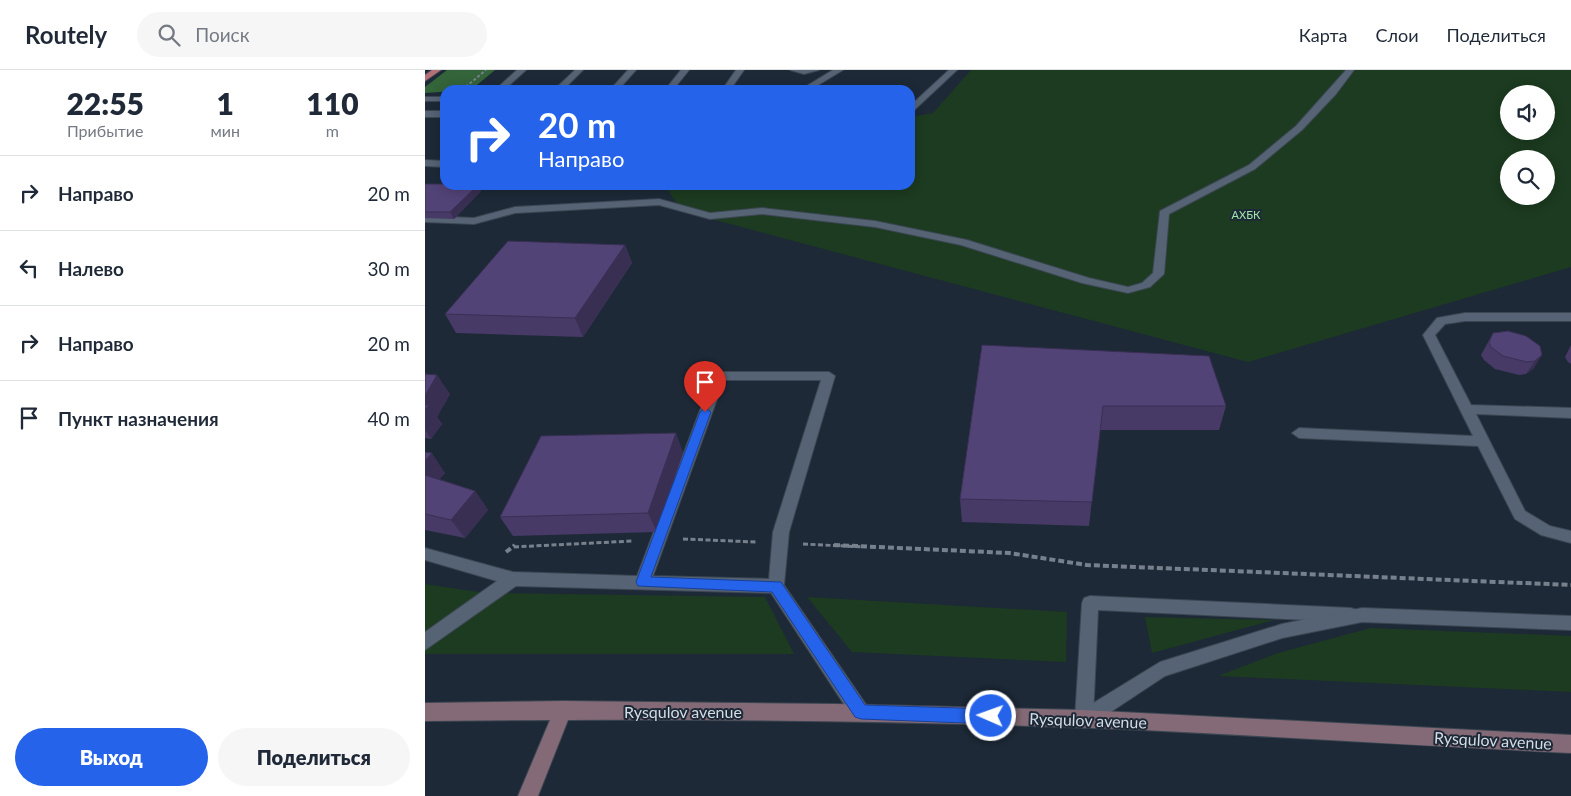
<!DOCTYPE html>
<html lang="ru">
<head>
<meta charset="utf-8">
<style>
  body { margin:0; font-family:Lato,sans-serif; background:#f6f6f7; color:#1f2937; height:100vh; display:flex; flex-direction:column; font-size:19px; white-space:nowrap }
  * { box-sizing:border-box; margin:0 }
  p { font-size:16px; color:#747a83 }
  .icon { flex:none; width:28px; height:28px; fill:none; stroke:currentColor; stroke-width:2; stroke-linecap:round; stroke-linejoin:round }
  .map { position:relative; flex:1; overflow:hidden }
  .sheet { display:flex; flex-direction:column; background:#fff; width:425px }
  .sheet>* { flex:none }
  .top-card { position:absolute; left:15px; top:15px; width:475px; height:105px; border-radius:15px; box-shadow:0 2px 12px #0003; background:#2563eb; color:#fff; overflow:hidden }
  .tools { position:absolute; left:1075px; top:15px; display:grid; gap:10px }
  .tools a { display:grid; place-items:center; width:55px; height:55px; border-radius:50%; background:#fff; box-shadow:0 2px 12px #0003; font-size:25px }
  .pin { position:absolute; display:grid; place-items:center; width:42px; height:42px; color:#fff; margin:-51px -21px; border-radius:50% 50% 50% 0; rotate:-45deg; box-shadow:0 0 5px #0007 }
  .pin .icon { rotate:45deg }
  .me { position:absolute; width:55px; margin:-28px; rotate:272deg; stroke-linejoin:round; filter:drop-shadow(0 0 4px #0008) }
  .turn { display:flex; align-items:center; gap:18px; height:105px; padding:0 15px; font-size:22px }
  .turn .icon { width:65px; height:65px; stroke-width:2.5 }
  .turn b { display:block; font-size:35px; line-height:42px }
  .eta { display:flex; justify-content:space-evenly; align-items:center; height:85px; text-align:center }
  .eta b { font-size:30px; font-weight:800; line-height:35px }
  .action { display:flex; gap:10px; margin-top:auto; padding:10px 15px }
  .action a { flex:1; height:58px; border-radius:30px; background:#2563eb; color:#fff; font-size:20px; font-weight:800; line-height:58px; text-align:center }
  .action a+a { background:#f6f6f7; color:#1f2937 }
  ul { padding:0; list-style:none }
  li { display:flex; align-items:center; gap:15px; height:75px; padding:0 15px; border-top:1px solid #e0e1e3 }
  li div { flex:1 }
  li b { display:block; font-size:19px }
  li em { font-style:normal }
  header { display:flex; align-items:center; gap:30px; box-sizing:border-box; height:70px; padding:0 25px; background:#fff; border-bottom:1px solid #e0e1e3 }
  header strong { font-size:24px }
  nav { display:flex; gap:28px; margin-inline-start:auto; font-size:18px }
  .search { width:350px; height:45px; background:#f6f6f7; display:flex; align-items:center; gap:12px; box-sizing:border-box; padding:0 18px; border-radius:28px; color:#747a83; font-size:19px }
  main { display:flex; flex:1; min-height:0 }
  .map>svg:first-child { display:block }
  .green { fill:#1c3b20; fill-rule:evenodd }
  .forest { fill:#34643a }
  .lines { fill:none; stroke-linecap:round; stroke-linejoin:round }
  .service-casing { stroke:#3c4652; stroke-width:2 }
  .minor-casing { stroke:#3c4652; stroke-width:2 }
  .tertiary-casing { stroke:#3c4652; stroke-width:2 }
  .secondary-casing { stroke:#3c4652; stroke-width:2 }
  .primary-casing { stroke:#3c4652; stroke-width:2 }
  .path-far2 { stroke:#77818d; stroke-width:2; stroke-dasharray:3 2; stroke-linecap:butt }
  .path-far1 { stroke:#77818d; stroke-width:3; stroke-dasharray:5 2.5; stroke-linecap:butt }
  .path { stroke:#77818d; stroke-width:4; stroke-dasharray:6 3; stroke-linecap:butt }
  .service { fill:#556374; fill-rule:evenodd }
  .minor { fill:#556374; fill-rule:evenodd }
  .tertiary { fill:#556374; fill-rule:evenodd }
  .secondary { fill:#846a76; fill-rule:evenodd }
  .primary { fill:#b47077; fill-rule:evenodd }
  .wall { fill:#473a66 }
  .shaded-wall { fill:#392f53 }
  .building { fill:#524377; stroke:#392f53 }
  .route { fill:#2563eb; stroke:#184099 }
  .labels { text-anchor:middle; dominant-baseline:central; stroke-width:4; stroke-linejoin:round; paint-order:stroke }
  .far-park-label { font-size:11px; fill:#9fe8a6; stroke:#1d2937 }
  .near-street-label { font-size:16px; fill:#d4dce6; stroke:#1d2937 }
</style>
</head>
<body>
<header>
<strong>Routely</strong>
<div class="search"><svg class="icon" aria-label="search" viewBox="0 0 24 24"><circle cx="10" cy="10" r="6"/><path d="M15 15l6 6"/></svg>Поиск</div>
<nav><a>Карта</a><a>Слои</a><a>Поделиться</a></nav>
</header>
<main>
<section class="sheet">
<div class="eta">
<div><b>22:55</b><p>Прибытие</p></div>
<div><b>1</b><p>мин</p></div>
<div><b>110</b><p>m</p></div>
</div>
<ul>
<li><svg class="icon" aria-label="right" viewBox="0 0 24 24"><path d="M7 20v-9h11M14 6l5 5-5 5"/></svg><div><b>Направо</b></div><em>20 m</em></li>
<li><svg class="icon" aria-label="left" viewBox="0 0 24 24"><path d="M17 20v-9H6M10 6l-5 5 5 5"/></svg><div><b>Налево</b></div><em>30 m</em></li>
<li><svg class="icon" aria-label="right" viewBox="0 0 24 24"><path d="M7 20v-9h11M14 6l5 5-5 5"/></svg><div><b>Направо</b></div><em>20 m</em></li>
<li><svg class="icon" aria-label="arrive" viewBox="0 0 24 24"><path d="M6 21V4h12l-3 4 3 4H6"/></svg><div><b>Пункт назначения</b></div><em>40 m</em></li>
</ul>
<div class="action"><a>Выход</a><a>Поделиться</a></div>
</section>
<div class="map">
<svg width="1146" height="726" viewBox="0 0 1146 726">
  <rect width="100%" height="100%" fill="#1d2937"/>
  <!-- green -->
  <g class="green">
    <path d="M546,0H1146V197L823,292L256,141L240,115H485V47L508,43ZM1084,24H1121V61H1084ZM1084,89H1121V126H1084Z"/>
    <polygon points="0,514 60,523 340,527 369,584 0,584"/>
    <polygon points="382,527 642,542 641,592 427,582"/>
    <polygon points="720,547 849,550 727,583"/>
    <polygon points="946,558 1146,566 1146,622 793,606 853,583"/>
  </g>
  <!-- forest -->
  <polygon class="forest" points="22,0 70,0 46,20 0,23 0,17"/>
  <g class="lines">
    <!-- service casing -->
    <g class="service-casing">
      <g id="service">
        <polygon points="92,0 101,0 79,20 70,20"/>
        <polygon points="150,0 158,0 138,20 129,20"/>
        <polygon points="203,0 211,0 193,20 185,20"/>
        <polygon points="256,0 264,0 248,20 240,20"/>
        <polygon points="311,0 319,0 305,20 297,20"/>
        <polygon points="365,0 394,0 379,4"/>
        <polygon points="408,0 418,0 385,20 375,20"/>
        <polygon points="524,0 532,0 485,44 485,36"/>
        <polygon points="921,0 929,0 911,24 877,60 830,99 744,144 739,204 725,217 703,223 657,213 536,175 450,157 337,144 285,149 234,135 90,143 49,154 0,152 0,146 49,148 90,137 234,129 285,143 337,138 450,151 542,170 664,208 703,217 717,213 728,203 735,141 824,95 871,56"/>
        <rect x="0" y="27" width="20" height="4"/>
        <rect x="0" y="41" width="20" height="6"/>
        <polygon points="0,90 20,91 20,97 0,96"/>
        <polygon points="1040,243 1146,243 1146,251 1040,251 1020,254 1010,265 1046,335 1146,338 1146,348 1051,344 1100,441 1125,456 1146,461 1146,473 1116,465 1090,449 1053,376 874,368 867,363 874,358 1048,366 998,265 1012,248"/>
        <path d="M294,302H404L410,306L364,462L359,515L442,636L444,642L442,648L435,651L428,648L346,523L91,516L0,580V562L72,511L0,490V478L88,502L212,506L288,306ZM299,310H396L348,462L344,509L228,506Z"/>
      </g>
    </g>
    <!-- minor casing -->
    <g class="minor-casing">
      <polygon id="minor" points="665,526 926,538 932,540 934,545 932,550 926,552 673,540 668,649 666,655 659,658 652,655 650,649 657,533 659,528"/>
    </g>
    <!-- tertiary casing -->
    <g class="tertiary-casing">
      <polygon id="tertiary" points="937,538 1146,546 1146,560 937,552 857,568 740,606 666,655 659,658 652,655 650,649 652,643 735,592 857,554"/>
    </g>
    <!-- secondary casing -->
    <g class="secondary-casing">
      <path id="secondary" d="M138,631L411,634L657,640L1146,665V683C1003,676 861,667 718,660C527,652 335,649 143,650L113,726H93L125,650L0,651V633Z"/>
    </g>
    <!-- primary casing -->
    <g class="primary-casing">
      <polygon id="primary" points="7,0 16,0 0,11 0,5"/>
    </g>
    <!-- path-far2 -->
    <polyline class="path-far2" points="37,20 61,0"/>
    <!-- path-far1 -->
    <g class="path-far1">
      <polyline points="258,469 332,472"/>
      <polyline points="378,474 438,477"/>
      <polyline points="89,477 207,471"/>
    </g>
    <!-- path -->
    <g class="path">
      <polyline points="409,475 584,483 662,495 1146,515"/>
      <polyline points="81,482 90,475"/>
    </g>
    <!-- service -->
    <use href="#service" class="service"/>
    <!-- minor -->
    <use href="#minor" class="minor"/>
    <!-- tertiary -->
    <use href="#tertiary" class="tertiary"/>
    <!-- secondary -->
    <use href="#secondary" class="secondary"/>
    <!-- primary -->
    <use href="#primary" class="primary"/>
  </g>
  <!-- wall -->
  <g class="wall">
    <polygon points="0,114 56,121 29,149 0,148"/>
    <polygon points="200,175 207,193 158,267 31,263 20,244"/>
    <polygon points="1068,263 1115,276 1109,298 1101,304 1094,305 1070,299 1059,290 1056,285"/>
    <polygon points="557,275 801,336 794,360 675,360 664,456 537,452 535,429"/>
    <polygon points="1146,275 1146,294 1143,292 1140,287"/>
    <polygon points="0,304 25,324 12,347 17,354 6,369 0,368"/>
    <polygon points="0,382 20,403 14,409 50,421 63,440 40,468 0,460"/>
    <polygon points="258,382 232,462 88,466 75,447"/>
  </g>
  <!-- shaded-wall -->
  <g class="shaded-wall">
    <polygon points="53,115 56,121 29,149 25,142"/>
    <polygon points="200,175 207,193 158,267 150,248"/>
    <polygon points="1117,285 1109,298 1101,304 1110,291"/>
    <polygon points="12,305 25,324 12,347 17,354 6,369 0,360 0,326"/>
    <polygon points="251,363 258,382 232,462 223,443"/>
    <polygon points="7,383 20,403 4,421 0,415 0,391"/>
    <polygon points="50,421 63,440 40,468 26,450"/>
  </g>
  <!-- building -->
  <g class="building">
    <polygon points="0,114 20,114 20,115 53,115 25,142 0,142"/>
    <polygon points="83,171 200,175 150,248 20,244"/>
    <polygon points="1083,261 1101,266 1115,276 1117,285 1110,291 1102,292 1078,286 1066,277 1064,272 1068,263"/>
    <polygon points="557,275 784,286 801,336 678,336 667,432 535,429"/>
    <polygon points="0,304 12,305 0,326"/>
    <polygon points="0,335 4,335 0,340"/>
    <polygon points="251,363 223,443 75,447 116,366"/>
    <polygon points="0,382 7,383 0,391"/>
    <polygon points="0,405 50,421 26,450 0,444"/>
  </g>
  <!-- route -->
  <polygon class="route" points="280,338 286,342 226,507 356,512 440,635 566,639 571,641 574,646 571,651 566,654 436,649 430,647 347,522 213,516 211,512 275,342"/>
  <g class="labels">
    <!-- far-park labels -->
    <g class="far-park-label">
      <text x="821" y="144">АХБК</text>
    </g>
    <!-- near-street labels -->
    <g class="near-street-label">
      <text x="258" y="641">Rysqulov avenue</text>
      <text transform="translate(663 650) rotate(2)">Rysqulov avenue</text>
      <text transform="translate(1068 670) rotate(3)">Rysqulov avenue</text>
    </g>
  </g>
</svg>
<div class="tools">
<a><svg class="icon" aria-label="sound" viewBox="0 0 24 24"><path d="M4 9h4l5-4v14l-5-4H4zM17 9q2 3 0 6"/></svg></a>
<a><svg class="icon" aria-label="search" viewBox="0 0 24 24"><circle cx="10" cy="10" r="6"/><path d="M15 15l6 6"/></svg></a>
</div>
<div class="pin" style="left:280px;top:342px;background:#d93025"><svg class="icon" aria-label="arrive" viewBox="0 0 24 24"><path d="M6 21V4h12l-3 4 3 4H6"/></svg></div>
<svg class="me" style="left:566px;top:646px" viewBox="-20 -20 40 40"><circle r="17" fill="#2563eb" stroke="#fff" stroke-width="3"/><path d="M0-11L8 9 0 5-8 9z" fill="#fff"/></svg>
<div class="top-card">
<div class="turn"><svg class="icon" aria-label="right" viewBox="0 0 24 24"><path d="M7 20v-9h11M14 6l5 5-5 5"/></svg><div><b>20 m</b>Направо</div></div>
</div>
</div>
</main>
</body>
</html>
